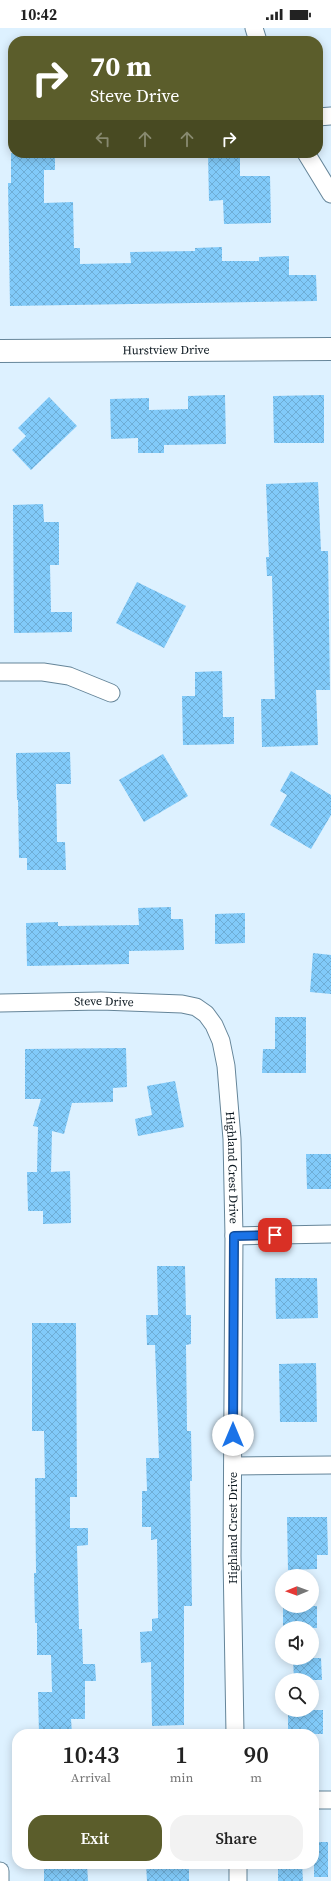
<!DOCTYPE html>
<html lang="en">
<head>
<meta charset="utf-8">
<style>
  body { margin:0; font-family:"Source Serif 4",serif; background:#f2f2f2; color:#222; height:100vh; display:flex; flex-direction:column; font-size:15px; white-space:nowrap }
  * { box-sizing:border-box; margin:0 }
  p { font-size:13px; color:#767676 }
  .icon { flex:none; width:22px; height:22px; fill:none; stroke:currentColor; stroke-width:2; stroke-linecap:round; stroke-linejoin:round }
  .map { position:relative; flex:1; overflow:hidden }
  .side { position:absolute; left:12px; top:1701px; width:307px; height:140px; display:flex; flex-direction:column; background:#fff; border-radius:16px; box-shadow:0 2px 10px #0003 }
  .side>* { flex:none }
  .guide { position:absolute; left:8px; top:8px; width:315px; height:122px; border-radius:16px; box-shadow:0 2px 10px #0003; background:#5b5d2b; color:#fff; overflow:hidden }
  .needle { width:26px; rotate:269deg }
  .controls { position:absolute; left:275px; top:1541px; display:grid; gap:8px }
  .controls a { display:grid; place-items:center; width:44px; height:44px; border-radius:50%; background:#fff; box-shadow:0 2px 10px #0003; font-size:20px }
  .pin { position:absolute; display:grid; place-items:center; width:34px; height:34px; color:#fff; margin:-17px; border-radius:8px; box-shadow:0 2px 6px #0006 }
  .me { position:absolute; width:44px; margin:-22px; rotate:0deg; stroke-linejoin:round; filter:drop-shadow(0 0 3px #0008) }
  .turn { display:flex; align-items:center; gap:14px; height:84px; padding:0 16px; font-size:18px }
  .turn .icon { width:52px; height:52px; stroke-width:2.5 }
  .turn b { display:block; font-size:28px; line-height:34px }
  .lanes { display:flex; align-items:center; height:38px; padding:0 16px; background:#0003; justify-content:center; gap:20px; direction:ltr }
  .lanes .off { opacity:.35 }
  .eta { display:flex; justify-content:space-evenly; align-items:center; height:68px; text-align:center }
  .eta b { font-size:24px; font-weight:600; line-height:28px }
  .action { display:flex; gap:8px; margin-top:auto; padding:8px 16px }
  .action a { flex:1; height:46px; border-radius:16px; background:#5b5d2b; color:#fff; font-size:16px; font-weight:600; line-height:46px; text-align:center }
  .action a+a { background:#f2f2f2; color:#222 }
  .status { display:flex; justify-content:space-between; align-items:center; height:28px; padding:0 20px; background:#fff; direction:ltr }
  .status svg { height:11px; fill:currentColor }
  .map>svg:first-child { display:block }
  .building { fill:url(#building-cross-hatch) }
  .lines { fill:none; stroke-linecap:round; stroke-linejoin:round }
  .street-casing { stroke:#658599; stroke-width:19 }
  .secondary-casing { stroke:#658599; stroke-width:24 }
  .street { stroke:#fff; stroke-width:17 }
  .secondary { stroke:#fff; stroke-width:22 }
  .route-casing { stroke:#114b97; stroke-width:10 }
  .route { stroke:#1a73e8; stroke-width:7 }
  .labels { text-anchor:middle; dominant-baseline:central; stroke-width:3; stroke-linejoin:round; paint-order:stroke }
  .street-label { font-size:12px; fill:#0b171f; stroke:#fff }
</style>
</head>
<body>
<div class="status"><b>10:42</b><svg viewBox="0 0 49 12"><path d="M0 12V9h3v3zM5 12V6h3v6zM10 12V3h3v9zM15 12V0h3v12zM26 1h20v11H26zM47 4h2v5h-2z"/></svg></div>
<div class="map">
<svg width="331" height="1853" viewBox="0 0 331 1853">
  <defs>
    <pattern id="building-cross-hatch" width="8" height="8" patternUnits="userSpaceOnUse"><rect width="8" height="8" fill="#81caf9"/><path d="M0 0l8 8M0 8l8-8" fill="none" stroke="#6eadd5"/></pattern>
  </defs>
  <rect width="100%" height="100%" fill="#ddf1ff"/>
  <!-- building -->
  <g class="building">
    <polygon points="11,125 55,125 55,142 44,142 44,175 73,174 74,220 80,220 80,236 131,235 130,224 195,223 195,220 222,219 222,233 259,233 259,229 289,228 289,247 316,247 317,273 10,278 8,155 11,155"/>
    <polygon points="208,125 240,125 240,148 270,148 271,195 224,196 223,172 209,173"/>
    <polygon points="225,367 226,416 164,417 164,425 138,425 138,410 111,411 110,371 149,370 149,382 188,381 188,368"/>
    <polygon points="324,367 324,415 274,415 273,368"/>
    <polygon points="49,369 77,398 31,442 12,422 26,408 18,400"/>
    <polygon points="318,454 321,523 328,523 330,662 316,662 318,717 262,719 261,671 275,671 272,548 267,548 266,529 269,529 266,456"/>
    <polygon points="43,476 44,494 59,494 59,537 50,537 51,584 72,584 72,604 14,605 13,477"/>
    <polygon points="137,554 186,578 164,620 116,595"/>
    <polygon points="222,643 223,689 234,689 234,716 183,717 182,668 195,668 195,644"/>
    <polygon points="70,724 71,756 56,756 57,814 65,814 66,842 27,842 27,830 19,830 18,772 17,772 16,725"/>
    <polygon points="163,726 188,768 144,794 119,752"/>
    <polygon points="291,743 331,767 331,787 311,821 270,797 287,767 280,763"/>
    <polygon points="171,879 171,891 183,891 184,922 129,923 129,936 27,938 26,895 58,894 58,898 139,897 138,880"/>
    <polygon points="245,885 245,915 215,916 215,886"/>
    <polygon points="313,925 331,927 331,966 310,964"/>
    <polygon points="275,989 306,989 306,1045 262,1045 263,1021 275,1021"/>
    <polygon points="126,1020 127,1059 113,1060 113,1074 72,1075 64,1106 52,1103 51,1144 70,1143 71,1195 43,1196 43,1183 28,1183 27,1144 37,1144 38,1099 33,1098 41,1071 25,1071 25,1021"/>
    <polygon points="175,1053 184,1099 138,1108 135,1091 152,1087 147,1058"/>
    <polygon points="306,1126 331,1126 331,1161 307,1161"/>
    <polygon points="157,1238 185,1238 186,1287 191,1287 191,1316 186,1317 187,1403 191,1403 192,1453 190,1453 192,1578 184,1578 184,1697 152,1698 151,1634 141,1635 140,1604 152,1603 152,1591 158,1590 157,1511 151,1512 151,1499 142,1499 142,1463 147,1463 146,1430 159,1430 155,1317 147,1317 146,1287 158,1287"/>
    <polygon points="275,1250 317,1250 318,1290 276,1291"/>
    <polygon points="32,1295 76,1295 77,1469 70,1469 70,1500 88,1500 88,1517 77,1518 79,1601 82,1601 83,1636 95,1636 96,1653 85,1653 85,1691 71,1691 72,1706 39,1706 38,1664 52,1664 51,1627 37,1627 37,1595 35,1595 34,1545 36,1545 35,1450 45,1450 44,1403 32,1403"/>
    <polygon points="316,1335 317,1394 280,1394 279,1336"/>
    <polygon points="287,1489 327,1489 328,1527 317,1527 317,1541 288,1542"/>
    <rect x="283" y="1578" width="34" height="22"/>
    <polygon points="293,1630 321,1630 322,1652 294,1652"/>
    <rect x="288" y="1682" width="35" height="24"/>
    <rect x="314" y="1814" width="14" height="35"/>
    <polygon points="44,1836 87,1836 88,1853 44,1853"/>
    <polygon points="146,1836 189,1836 189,1853 147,1853"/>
    <polygon points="278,1836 302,1836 303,1853 278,1853"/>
  </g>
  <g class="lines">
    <!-- street casing -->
    <g class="street-casing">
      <g id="street">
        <polyline points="254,0 258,13"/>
        <polyline points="318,89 331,88"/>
        <polyline points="306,125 331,166"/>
        <polyline points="0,644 43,644 69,648 111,665"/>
        <path id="s1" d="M0,975L101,973L182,976L196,979L206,986L214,997L221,1013L226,1038L232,1111L234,1208L232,1528L235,1706"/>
        <polyline points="234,1208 331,1206"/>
        <polyline points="233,1438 331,1437"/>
        <polyline points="314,1772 331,1772"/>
        <polyline points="238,1836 238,1853"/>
        <polyline points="0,1843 0,1853"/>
      </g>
    </g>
    <!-- secondary casing -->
    <g class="secondary-casing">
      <g id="secondary">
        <path id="s2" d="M0,323L331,321"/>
      </g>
    </g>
    <!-- street -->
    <use href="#street" class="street"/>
    <!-- secondary -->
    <use href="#secondary" class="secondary"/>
  </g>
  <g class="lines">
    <!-- route casing -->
    <g class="route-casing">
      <polyline id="route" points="233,1407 234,1208 275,1207"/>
    </g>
    <!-- route -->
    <use href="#route" class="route"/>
  </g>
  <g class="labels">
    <!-- street labels -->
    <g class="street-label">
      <text stroke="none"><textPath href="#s2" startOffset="166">Hurstview Drive</textPath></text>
      <text stroke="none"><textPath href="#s1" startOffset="104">Steve Drive</textPath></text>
      <text stroke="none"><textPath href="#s1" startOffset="367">Highland Crest Drive</textPath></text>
      <text transform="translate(233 1500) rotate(-90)">Highland Crest Drive</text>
    </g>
  </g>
</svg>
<div class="controls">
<a><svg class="needle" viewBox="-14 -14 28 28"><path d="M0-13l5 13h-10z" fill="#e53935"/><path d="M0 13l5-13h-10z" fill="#767676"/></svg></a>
<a><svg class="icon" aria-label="sound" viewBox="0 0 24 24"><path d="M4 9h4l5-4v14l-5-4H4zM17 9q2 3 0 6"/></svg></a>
<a><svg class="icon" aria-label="search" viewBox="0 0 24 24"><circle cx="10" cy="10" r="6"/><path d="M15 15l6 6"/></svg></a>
</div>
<div class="pin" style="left:275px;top:1207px;background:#d93025"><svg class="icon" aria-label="arrive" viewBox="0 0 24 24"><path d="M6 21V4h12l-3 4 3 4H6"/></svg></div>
<svg class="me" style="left:233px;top:1407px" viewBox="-20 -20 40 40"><circle r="19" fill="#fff"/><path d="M0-13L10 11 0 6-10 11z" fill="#1a73e8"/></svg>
<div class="guide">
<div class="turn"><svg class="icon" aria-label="right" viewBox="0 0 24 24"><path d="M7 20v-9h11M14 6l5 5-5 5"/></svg><div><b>70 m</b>Steve Drive</div></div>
<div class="lanes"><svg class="icon off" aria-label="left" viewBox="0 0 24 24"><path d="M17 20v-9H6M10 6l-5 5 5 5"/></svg><svg class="icon off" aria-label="ahead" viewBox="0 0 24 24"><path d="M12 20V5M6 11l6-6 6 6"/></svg><svg class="icon off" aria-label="ahead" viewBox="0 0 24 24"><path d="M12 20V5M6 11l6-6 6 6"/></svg><svg class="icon" aria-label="right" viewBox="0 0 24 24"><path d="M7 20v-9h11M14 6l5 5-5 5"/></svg></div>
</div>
<section class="side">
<div class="eta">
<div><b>10:43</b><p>Arrival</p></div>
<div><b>1</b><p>min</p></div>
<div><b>90</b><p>m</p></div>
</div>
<div class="action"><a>Exit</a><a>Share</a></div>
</section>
</div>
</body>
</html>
